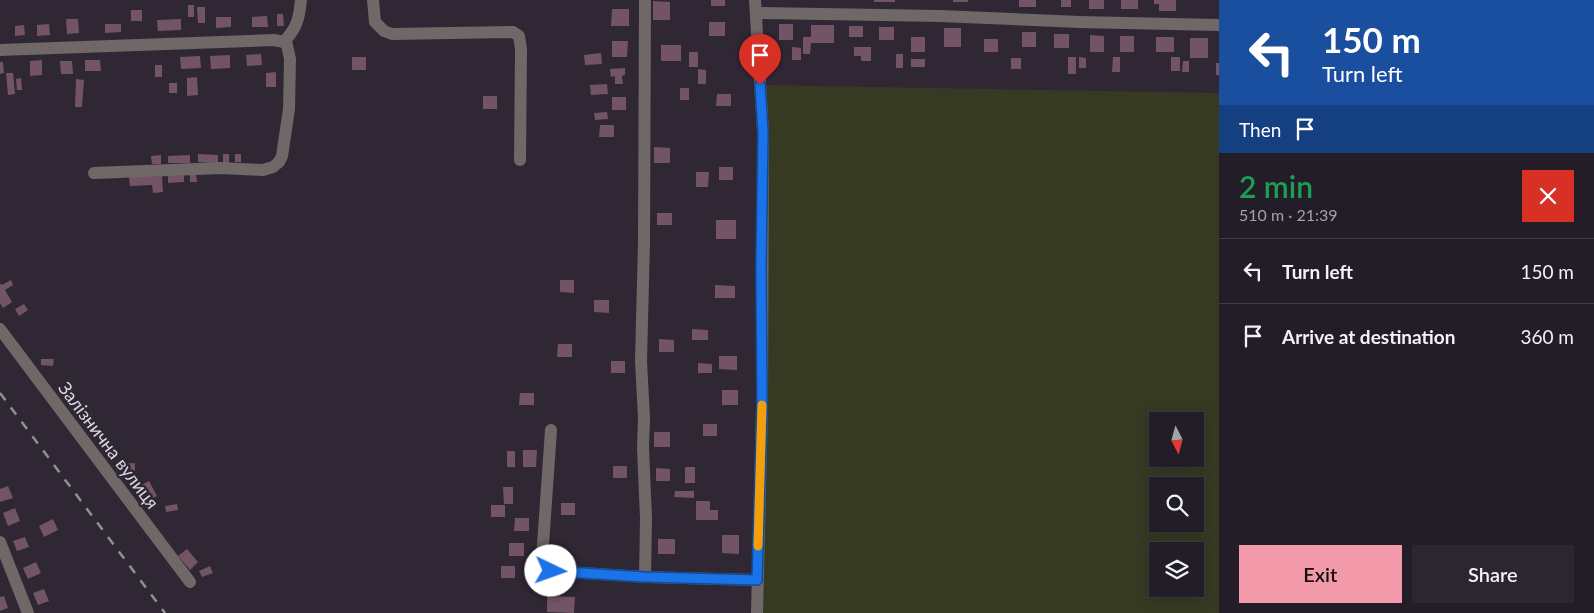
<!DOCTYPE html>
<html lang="en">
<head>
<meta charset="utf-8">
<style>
  body { margin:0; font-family:Lato,sans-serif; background:#2b262f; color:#f1f3f6; height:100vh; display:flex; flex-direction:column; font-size:19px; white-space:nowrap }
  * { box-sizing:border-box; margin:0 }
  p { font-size:16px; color:#a3a2a7 }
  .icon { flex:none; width:28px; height:28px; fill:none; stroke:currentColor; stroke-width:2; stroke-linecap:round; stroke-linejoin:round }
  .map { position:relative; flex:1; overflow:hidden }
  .side { display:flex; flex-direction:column; background:#231d27; width:375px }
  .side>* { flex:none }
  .top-card { background:#1a4fa0; color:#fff; overflow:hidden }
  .needle { width:32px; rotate:174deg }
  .controls { position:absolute; left:1149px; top:412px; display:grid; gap:10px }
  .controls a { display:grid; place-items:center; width:55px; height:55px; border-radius:0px; background:#231d27; box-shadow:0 2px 12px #0003,0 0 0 1px #403b44; font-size:25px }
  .pin { position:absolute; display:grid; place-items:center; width:42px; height:42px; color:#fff; margin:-51px -21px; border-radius:50% 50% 50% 0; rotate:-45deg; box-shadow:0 0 5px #0007 }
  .pin .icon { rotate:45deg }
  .me { position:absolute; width:55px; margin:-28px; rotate:93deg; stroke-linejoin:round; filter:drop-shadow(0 0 4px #0008) }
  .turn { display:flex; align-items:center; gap:18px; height:105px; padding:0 20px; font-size:22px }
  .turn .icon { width:65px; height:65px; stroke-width:2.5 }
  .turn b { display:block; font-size:35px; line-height:42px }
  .then { display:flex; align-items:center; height:48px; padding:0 20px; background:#0003; gap:10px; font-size:19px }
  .round { display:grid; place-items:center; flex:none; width:52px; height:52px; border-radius:0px; background:#2b262f }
  .headline { display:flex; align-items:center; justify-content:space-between; height:85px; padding:0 20px }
  h1 { font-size:30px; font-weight:600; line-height:38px; color:#1e9e55 }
  .action { display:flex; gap:10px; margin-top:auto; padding:10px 20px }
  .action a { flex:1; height:58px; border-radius:0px; background:#f39aaa; color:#111; font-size:20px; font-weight:600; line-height:58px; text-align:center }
  .action a+a { background:#2b262f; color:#f1f3f6 }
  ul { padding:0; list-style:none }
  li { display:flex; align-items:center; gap:15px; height:65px; padding:0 20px; border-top:1px solid #403b44 }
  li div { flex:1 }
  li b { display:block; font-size:19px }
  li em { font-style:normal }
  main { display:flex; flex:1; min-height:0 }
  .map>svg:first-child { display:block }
  .green { fill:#363a23; fill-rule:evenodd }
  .building { fill:#735465 }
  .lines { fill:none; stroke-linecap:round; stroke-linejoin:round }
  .minor { stroke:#706767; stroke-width:12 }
  .rail { stroke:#948e98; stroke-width:2.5; stroke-dasharray:9 9; stroke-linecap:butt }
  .route-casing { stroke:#114b97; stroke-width:12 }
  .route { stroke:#1a73e8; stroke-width:9 }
  .slow { stroke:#f59e0b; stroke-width:9 }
  .labels { text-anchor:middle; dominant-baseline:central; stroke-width:5; stroke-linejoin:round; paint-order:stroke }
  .street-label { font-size:18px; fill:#dcd8e0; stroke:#2f2734 }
</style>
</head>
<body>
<main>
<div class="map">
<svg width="1219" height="613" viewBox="0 0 1219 613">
  <rect width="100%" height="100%" fill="#2f2734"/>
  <!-- green -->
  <path class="green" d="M760,85L1219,93V613H757ZM1158,421H1195V459H1158ZM1158,486H1195V524H1158ZM1158,551H1195V589H1158Z"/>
  <!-- building -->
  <g class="building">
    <rect x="711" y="0" width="14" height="6"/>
    <rect x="874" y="0" width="21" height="2"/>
    <rect x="953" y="0" width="15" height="2"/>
    <rect x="1019" y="0" width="17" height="7"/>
    <rect x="1061" y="0" width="10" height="7"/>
    <rect x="1089" y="0" width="15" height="9"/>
    <rect x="1121" y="0" width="17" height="9"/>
    <polygon points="1154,0 1176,0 1176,11 1159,11 1159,4 1154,4"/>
    <polygon points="653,1 670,2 670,20 653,20"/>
    <rect x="188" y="5" width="6" height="12"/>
    <polygon points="197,7 205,7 205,23 198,23"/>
    <polygon points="612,9 629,9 629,26 611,26"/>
    <rect x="131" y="10" width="11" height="11"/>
    <polygon points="277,14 283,14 284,26 277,26"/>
    <polygon points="267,16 268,27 252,27 252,17"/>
    <polygon points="216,17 231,17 231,27 216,28"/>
    <polygon points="66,19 78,19 79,33 67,34"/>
    <polygon points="181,19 181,30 158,31 157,20"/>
    <rect x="709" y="22" width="16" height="14"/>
    <polygon points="49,24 50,35 37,36 37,25"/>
    <polygon points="105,24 121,24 121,32 105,33"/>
    <rect x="779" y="24" width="14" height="16"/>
    <polygon points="24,25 25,35 15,36 15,26"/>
    <polygon points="811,25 834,25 834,43 811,43 810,54 803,54 803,37 811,37"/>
    <rect x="849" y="26" width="14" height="11"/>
    <rect x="879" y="27" width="15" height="13"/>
    <rect x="944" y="28" width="17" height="19"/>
    <rect x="1022" y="32" width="14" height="15"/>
    <rect x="1054" y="34" width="15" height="14"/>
    <polygon points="1090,35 1104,36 1104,52 1090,52"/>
    <rect x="1120" y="36" width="14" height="16"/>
    <rect x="911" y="37" width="14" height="15"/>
    <rect x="1156" y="37" width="18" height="15"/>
    <rect x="1190" y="38" width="18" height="20"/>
    <rect x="984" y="39" width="14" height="13"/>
    <polygon points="612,41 628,41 627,57 612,57"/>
    <rect x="661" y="45" width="20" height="16"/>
    <polygon points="792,47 801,48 801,60 792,60"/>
    <polygon points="854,47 871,47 871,61 861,61 861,56 854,56"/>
    <rect x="689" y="52" width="9" height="15"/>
    <polygon points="601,53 602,64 585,65 584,55"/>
    <polygon points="261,54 262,65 247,66 246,55"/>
    <rect x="896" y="54" width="7" height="14"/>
    <polygon points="230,55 230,68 211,69 210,56"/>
    <polygon points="200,56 201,68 181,69 180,57"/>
    <rect x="352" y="57" width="14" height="13"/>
    <rect x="1068" y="57" width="8" height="17"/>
    <polygon points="1079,57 1086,58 1086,68 1079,68"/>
    <polygon points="1113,57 1120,57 1120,72 1112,72"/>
    <rect x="1171" y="57" width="9" height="14"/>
    <rect x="1011" y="58" width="10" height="11"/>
    <rect x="911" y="59" width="14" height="8"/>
    <polygon points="42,60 42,75 30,76 30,61"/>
    <polygon points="85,60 100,60 101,71 85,71"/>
    <polygon points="60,61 72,61 73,74 61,74"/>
    <polygon points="1183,61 1189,61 1189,72 1182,72"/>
    <polygon points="0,62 3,62 4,73 0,74"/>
    <rect x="1216" y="63" width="3" height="12"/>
    <rect x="155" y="65" width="7" height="12"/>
    <polygon points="625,68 625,75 622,76 623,84 615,84 615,76 611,77 610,69"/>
    <polygon points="698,69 706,70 706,84 698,84"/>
    <polygon points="276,72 276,87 266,87 266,73"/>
    <polygon points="6,73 13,73 15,94 8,95"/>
    <polygon points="197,77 198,95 187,96 187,78"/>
    <polygon points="21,78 22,90 17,90 16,79"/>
    <polygon points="76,79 84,80 82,107 75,107"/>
    <rect x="169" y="83" width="8" height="10"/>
    <polygon points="607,84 608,94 591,95 590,85"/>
    <rect x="680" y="88" width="9" height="12"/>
    <polygon points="717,94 731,94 731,106 716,106"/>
    <rect x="483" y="96" width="14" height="13"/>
    <rect x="612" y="97" width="14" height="13"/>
    <polygon points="607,112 608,119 595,120 594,113"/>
    <polygon points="600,125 614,125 614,137 599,137"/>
    <polygon points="654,147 670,148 670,163 654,163"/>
    <polygon points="198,154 218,155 218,163 198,162"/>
    <rect x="223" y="154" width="6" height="9"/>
    <rect x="235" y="154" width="6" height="8"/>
    <polygon points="161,155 161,164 152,164 151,156"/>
    <polygon points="190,155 190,163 168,163 168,156"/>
    <rect x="719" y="167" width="14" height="13"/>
    <polygon points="696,172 709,172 708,187 696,187"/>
    <polygon points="196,174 197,182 190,182 190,175"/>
    <polygon points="184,175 184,182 168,183 168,176"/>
    <polygon points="162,176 163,192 153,193 152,185 130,186 129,177"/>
    <rect x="657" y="213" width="15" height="12"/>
    <rect x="716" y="220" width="20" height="19"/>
    <polygon points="11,280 13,285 5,290 12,302 3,308 0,303 0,284 1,284 2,285"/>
    <polygon points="560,280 574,280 574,293 560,292"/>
    <polygon points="715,285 735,286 735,298 715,298"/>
    <polygon points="594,300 609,300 609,313 594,312"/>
    <polygon points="24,304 28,310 19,316 15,309"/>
    <polygon points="692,329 708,330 708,340 692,340"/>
    <polygon points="659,339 674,340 674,352 659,352"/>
    <polygon points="558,344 572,344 572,357 557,357"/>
    <polygon points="719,356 737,356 737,370 719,369"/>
    <polygon points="41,359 54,359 53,366 41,365"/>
    <rect x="611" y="361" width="14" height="12"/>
    <polygon points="698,363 712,364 712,373 698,373"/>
    <rect x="722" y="390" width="16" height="15"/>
    <polygon points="520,393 534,393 534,405 519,405"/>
    <polygon points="91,413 94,420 82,425 79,418"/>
    <rect x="703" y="424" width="14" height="12"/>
    <rect x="654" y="432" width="16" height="15"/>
    <polygon points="523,450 537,450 536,467 523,467"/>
    <rect x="507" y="451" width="8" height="16"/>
    <polygon points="135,463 135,471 120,472 120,464"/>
    <rect x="613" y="466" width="14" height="12"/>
    <rect x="685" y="467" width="10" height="16"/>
    <polygon points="656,468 670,469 670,481 656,481"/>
    <polygon points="149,481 157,496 146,502 138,487"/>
    <polygon points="8,486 13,498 0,502 0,489"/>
    <polygon points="503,487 513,487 513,504 504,504"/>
    <polygon points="675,491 694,491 694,498 674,497"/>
    <polygon points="696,501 710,501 710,510 718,510 718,520 696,520"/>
    <rect x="561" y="503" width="14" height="12"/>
    <polygon points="177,504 178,510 166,512 165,506"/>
    <rect x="491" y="505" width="14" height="12"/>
    <polygon points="15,508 20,521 8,526 3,513"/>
    <polygon points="515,518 529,518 529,531 514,531"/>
    <polygon points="53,519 58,530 44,537 39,526"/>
    <polygon points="722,535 739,535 739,554 722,553"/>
    <polygon points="25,537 29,547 17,551 13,541"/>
    <rect x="658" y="539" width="17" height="15"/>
    <rect x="509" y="543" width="15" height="13"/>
    <polygon points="187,549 198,562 190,570 178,556"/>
    <polygon points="36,562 41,573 28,579 23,568"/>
    <polygon points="210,566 213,573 202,577 199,571"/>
    <rect x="501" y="566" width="14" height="12"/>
    <polygon points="44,589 49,601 38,605 33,593"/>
    <polygon points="4,596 8,608 0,611 0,597"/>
    <polygon points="547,596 575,597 574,613 547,612"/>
  </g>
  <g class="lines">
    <!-- minor -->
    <g class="minor">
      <polyline points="373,0 375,22 384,31 392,34 513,32 519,36 521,49 520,160"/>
      <polyline points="645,0 644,242 641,361 644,418 643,448 646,518 645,577"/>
      <polyline points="755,0 763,132 762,408 757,613"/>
      <polyline points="756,13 940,16 1079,22 1219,25"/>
      <path d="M284,42C297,27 299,20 301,0"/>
      <polyline points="0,50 274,40 284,42 287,45 290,59 289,109 282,156 279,162 273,167 263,170 221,168 94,173"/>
      <polyline points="0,329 190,582"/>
      <polyline points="551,430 542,559 545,567 551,571 645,577 757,580"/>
      <polyline points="0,542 28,613"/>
    </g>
    <!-- rail -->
    <polyline class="rail" points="0,393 165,613"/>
  </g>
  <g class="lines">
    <!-- route casing -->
    <g class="route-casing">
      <polyline id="route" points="551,571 645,577 757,580 762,408 761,267 763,132 760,85"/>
    </g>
    <!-- route -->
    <use href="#route" class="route"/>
    <!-- slow -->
    <polyline class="slow" points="758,546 762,405"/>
  </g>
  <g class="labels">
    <!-- street labels -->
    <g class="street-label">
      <text transform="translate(109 445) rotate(53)">Залізнична вулиця</text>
    </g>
  </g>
</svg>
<div class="controls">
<a><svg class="needle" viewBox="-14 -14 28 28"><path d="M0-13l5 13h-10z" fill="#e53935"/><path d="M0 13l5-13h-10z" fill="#a3a2a7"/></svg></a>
<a><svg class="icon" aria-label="search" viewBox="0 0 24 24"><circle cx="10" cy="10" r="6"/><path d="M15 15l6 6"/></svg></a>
<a><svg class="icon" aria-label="layers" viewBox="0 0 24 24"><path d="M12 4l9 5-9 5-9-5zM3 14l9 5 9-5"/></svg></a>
</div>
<div class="pin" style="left:760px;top:85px;background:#d93025"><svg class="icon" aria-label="arrive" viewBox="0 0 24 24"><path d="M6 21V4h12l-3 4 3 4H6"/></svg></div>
<svg class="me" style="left:551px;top:571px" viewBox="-20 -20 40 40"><circle r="19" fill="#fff"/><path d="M0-13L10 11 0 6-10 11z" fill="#1a73e8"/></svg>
</div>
<section class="side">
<div class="top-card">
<div class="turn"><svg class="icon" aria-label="left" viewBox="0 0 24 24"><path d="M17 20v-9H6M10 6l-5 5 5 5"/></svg><div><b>150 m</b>Turn left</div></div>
<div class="then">Then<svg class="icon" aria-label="arrive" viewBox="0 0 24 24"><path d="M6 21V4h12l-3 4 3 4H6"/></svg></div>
</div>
<div class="headline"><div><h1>2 min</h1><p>510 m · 21:39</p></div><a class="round" style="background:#d93025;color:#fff"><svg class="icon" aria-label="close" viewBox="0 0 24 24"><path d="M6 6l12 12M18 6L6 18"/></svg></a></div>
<ul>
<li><svg class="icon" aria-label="left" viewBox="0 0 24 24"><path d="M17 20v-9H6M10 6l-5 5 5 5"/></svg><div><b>Turn left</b></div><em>150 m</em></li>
<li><svg class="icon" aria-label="arrive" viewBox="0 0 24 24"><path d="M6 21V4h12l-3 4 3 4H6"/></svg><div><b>Arrive at destination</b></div><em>360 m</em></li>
</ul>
<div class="action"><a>Exit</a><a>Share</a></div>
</section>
</main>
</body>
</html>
